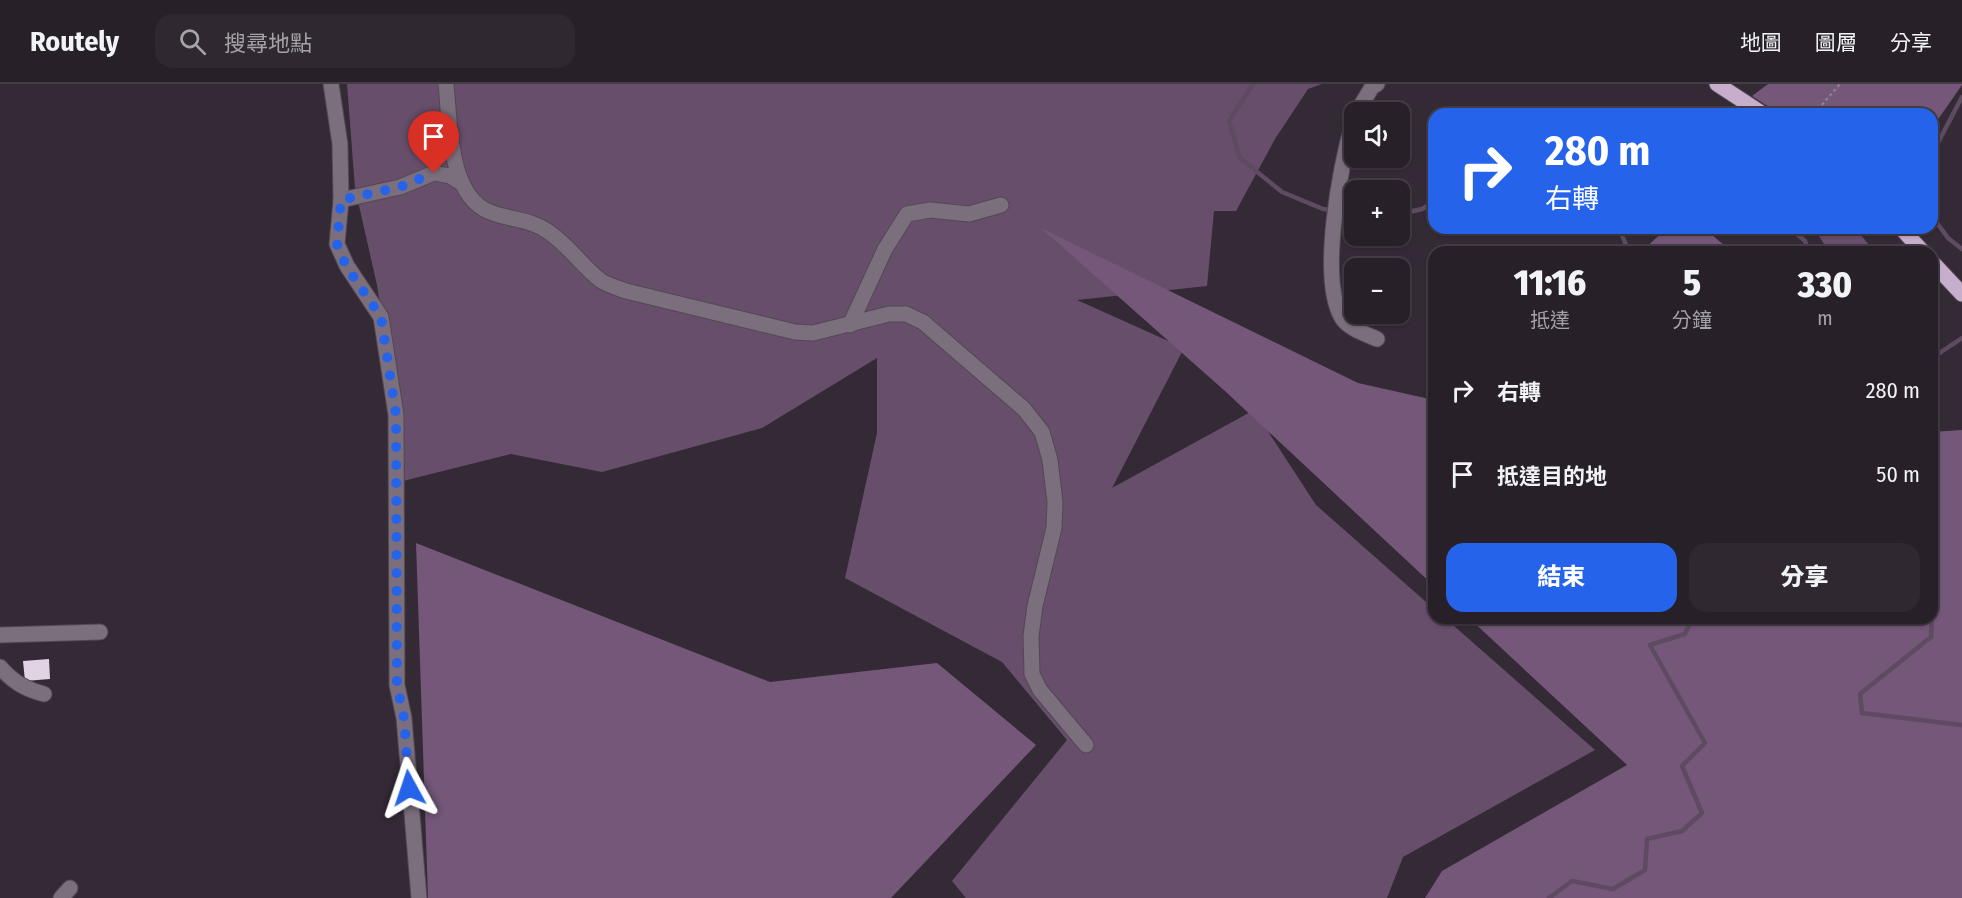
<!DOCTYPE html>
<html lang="zh-TW">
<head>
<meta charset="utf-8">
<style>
  body { margin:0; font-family:"Fira Sans Condensed","Noto Sans TC",sans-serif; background:#2f2830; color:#f1f3f6; height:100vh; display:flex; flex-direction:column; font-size:22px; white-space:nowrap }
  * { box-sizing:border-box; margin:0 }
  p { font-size:20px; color:#a4a3a8 }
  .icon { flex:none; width:33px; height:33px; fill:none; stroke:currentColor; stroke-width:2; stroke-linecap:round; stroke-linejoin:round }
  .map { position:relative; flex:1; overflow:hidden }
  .panel { position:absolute; left:1428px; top:162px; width:510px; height:378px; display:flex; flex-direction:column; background:#272028; border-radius:18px; box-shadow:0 2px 4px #0004,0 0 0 2px #433e45 }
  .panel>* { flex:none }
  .top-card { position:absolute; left:1428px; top:24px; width:510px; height:126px; border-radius:18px; box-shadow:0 2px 4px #0004,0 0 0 2px #433e45; background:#2563eb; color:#fff; overflow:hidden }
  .tools { position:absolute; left:1344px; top:18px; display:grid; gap:12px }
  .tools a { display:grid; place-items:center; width:66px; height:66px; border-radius:12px; background:#272028; box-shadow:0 2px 4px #0004,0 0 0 2px #433e45; font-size:30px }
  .pin { position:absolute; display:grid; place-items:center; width:51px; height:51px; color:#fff; margin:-62px -26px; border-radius:50% 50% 50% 0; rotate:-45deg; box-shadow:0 0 6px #0007 }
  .pin .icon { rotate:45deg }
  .me { position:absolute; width:66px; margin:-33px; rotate:355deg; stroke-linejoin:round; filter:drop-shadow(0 0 4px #0008) }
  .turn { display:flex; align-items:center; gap:21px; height:126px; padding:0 18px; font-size:27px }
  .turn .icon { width:78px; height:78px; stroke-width:2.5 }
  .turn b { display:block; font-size:42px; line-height:51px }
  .eta { display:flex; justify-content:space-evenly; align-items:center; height:102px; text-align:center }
  .eta b { font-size:36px; font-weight:800; line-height:42px }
  .button { display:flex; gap:12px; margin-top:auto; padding:12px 18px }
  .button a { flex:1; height:69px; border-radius:18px; background:#2563eb; color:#fff; font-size:24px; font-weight:800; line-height:69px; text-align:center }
  .button a+a { background:#2f2830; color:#f1f3f6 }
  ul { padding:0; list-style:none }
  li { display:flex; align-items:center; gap:18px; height:84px; padding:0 18px }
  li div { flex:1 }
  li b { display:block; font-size:22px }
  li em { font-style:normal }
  header { display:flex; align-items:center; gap:36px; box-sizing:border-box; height:84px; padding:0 30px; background:#272028; border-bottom:2px solid #433e45 }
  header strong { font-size:28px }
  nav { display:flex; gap:33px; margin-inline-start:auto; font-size:21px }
  .search { width:420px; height:54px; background:#2f2830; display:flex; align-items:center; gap:15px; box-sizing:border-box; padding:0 21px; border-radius:18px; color:#a4a3a8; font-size:22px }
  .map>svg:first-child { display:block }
  .green { fill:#674e6b }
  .forest { fill:#745779 }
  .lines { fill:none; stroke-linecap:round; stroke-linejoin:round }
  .stream { stroke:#5e4b61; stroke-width:4.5 }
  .building { fill:#e1d3e3 }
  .minor-casing { stroke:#524853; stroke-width:17 }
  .major-casing { stroke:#524853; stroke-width:17 }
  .path { stroke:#908892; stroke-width:2; stroke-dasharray:3 3; stroke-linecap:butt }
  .minor { stroke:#7b6e7d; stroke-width:15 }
  .major { stroke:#c8aecd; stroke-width:15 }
  .route { stroke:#2563eb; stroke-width:10; stroke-dasharray:0 18 }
</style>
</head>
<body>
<header>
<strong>Routely</strong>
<div class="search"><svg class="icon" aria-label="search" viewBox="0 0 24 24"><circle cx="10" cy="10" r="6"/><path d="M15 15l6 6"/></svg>搜尋地點</div>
<nav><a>地圖</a><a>圖層</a><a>分享</a></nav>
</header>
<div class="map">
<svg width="1962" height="814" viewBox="0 0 1962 814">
  <rect width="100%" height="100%" fill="#342a36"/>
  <!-- green -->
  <g class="green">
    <polygon points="347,0 1322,0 1308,5 1275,55 1236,127 1214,127 1207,202 1077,216 1184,264 1112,404 1254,326 1316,421 1434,525 1434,534 1445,534 1595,666 1403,773 1387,814 966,814 952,797 1067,656 1002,578 845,494 877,349 877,274 762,344 602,388 511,370 399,398 391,296 377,201 355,104"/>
    <polygon points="1814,144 1855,144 1875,168 1829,168"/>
  </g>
  <!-- forest -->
  <g class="forest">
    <polygon points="1768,0 1962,0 1962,1 1932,44 1932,30 1780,30 1752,12"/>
    <polygon points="1041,144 1358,299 1434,316 1434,502 1226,308"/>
    <polygon points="1667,144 1704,144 1732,168 1641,168"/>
    <polygon points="1962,346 1962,814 1425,814 1442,787 1627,681 1469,534 1932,534 1932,348"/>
    <polygon points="416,459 770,598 937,579 1036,661 891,814 428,814"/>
  </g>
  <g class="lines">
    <!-- stream -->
    <g class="stream">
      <polyline points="1253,0 1229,37 1240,74 1282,108 1323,125 1354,129"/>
      <polyline points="1932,70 1962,13"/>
      <polyline points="1400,130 1422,125 1434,118"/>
      <polyline points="1932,132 1948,154 1962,165"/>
      <polyline points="1619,144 1629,168"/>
      <polyline points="1790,144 1805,157 1809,168"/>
      <polyline points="1932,274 1962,254"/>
      <polyline points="1932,529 1931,553 1860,610 1862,629 1962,641"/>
      <polyline points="1865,534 1866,534"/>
      <polyline points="1549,814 1572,797 1613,805 1645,786 1647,755 1682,747 1702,729 1682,682 1705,659 1650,561 1685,550 1692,534"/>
    </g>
  </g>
  <!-- building -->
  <polygon class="building" points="49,575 50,595 25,597 23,577"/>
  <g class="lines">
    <!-- minor casing -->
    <g class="minor-casing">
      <g id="minor">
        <polyline points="331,0 340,60 341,116 337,160 347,182 381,233 396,331 397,601 404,634 419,814"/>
        <path d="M446,0C450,38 448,112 490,128C510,136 532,135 550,149C569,162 582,182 600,196C607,201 618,204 626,207L795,248L813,249L889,230H906L923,238L1024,325L1042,348L1050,376L1055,418L1054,444L1035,522L1031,552L1032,590L1040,606L1086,661"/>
        <polyline points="1357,28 1372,3 1377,0"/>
        <path d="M1354,35C1341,79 1318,194 1342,234C1349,245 1366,250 1377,255"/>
        <polyline points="341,116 400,103 434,89 450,92 461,99"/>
        <polyline points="850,241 885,165 907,130 930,126 969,130 1001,121"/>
        <polyline points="0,551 100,548"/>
        <path d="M0,583C13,598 25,605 44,610"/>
        <polyline points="61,814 70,804"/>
      </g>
    </g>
    <!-- major casing -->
    <g class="major-casing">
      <g id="major">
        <polyline points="1717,0 1763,30"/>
        <polyline points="1901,144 1923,168"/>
        <polyline points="1932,178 1962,210"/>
      </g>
    </g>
    <!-- path -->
    <polyline class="path" points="1814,30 1840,0"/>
    <!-- minor -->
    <use href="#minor" class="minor"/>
    <!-- major -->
    <use href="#major" class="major"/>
  </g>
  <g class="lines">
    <!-- route -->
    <polyline class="route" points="409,704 404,634 397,601 396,331 381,233 346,182 337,160 341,116 400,103 434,89"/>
  </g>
</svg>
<div class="tools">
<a><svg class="icon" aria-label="sound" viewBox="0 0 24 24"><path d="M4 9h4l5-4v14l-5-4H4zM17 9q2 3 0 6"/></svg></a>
<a>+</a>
<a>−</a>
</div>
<div class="pin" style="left:434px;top:89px;background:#d93025"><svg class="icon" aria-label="arrive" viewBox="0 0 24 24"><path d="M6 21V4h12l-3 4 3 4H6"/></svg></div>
<svg class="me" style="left:409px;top:704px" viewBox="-20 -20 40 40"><path d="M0-17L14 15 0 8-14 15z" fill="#2563eb" stroke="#fff" stroke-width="4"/></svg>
<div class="top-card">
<div class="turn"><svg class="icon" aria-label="right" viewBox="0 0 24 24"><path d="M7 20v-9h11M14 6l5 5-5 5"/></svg><div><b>280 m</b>右轉</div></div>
</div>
<section class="panel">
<div class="eta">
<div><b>11:16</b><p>抵達</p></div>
<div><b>5</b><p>分鐘</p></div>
<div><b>330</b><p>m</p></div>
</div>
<ul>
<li><svg class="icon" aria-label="right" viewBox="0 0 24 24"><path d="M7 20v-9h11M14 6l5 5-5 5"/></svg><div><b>右轉</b></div><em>280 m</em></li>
<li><svg class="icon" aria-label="arrive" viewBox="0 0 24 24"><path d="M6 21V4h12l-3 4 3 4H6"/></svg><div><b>抵達目的地</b></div><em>50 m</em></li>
</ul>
<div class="button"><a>結束</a><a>分享</a></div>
</section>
</div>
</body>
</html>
